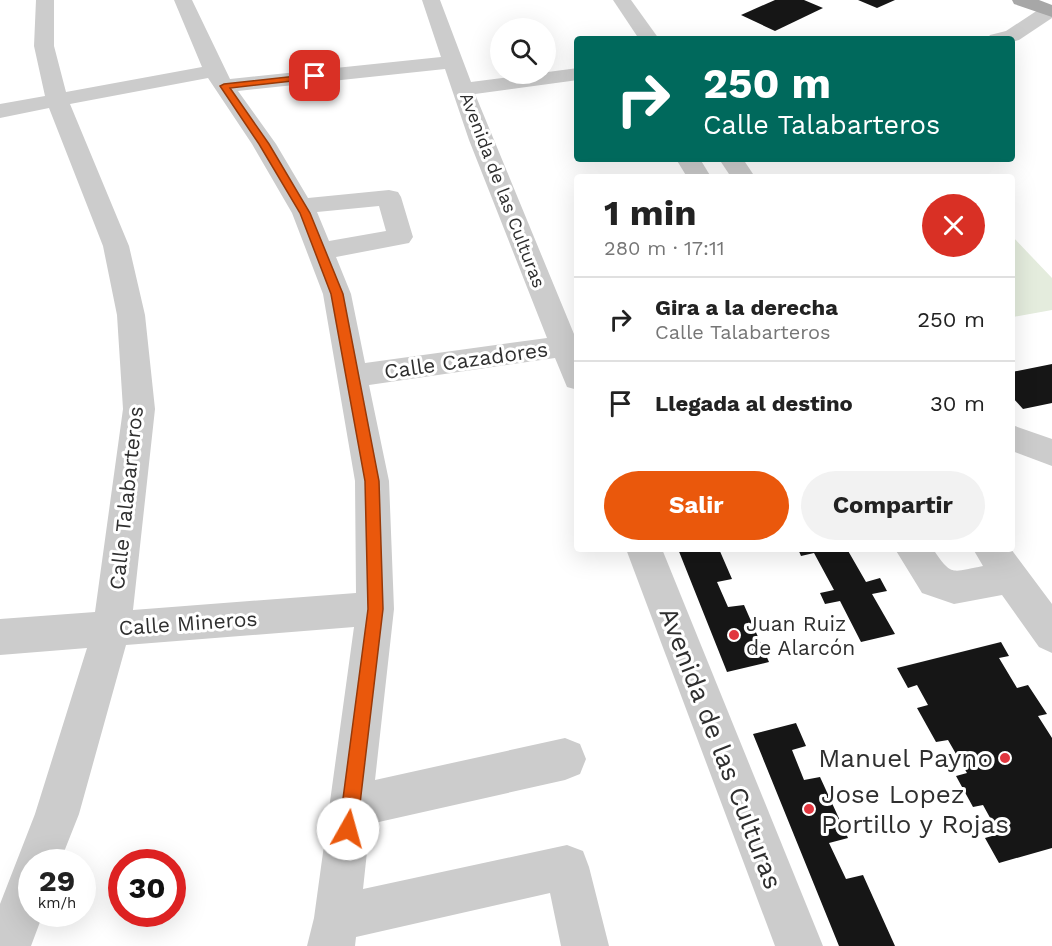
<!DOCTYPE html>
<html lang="es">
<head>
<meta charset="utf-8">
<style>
  body { margin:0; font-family:"Work Sans",sans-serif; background:#f2f2f2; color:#222; height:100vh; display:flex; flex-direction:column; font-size:22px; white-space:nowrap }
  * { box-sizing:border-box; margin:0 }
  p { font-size:20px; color:#767676 }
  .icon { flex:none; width:33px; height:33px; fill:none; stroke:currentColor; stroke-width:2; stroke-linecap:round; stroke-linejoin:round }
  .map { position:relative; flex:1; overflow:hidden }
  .side { position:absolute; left:574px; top:174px; width:441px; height:378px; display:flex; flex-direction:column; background:#fff; border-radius:6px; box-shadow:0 6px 24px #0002 }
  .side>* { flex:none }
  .top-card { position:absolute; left:574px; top:36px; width:441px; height:126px; border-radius:6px; box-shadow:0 6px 24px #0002; background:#00695c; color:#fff; overflow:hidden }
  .buttons { position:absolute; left:490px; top:18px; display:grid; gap:12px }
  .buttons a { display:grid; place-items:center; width:66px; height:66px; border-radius:50%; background:#fff; box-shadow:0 6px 24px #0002; font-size:30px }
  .speed { position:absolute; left:18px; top:849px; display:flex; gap:12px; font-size:30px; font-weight:700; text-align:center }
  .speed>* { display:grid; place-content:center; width:78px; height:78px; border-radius:50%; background:#fff; box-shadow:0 6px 24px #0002; line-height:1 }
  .speed small { font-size:15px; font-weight:400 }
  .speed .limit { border:9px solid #d22; background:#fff; color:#111 }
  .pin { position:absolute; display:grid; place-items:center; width:51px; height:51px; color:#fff; margin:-26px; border-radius:12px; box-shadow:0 3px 9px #0006 }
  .me { position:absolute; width:66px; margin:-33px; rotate:7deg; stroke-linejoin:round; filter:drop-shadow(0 0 4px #0008) }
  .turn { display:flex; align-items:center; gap:21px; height:126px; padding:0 30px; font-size:27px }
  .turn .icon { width:78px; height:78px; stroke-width:2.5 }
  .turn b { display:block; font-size:42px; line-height:51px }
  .round { display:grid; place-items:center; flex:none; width:63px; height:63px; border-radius:32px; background:#f2f2f2 }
  .head { display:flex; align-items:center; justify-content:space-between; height:102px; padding:0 30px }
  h1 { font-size:36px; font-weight:700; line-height:45px }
  .button { display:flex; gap:12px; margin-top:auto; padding:12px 30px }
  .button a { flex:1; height:69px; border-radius:36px; background:#ea580c; color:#fff; font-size:24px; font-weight:700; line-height:69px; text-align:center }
  .button a+a { background:#f2f2f2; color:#222 }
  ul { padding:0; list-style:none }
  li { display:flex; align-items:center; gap:18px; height:84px; padding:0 30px; border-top:2px solid #e0e0e0 }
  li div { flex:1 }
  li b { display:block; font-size:22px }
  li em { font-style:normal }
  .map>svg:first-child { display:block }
  .green { fill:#e4ecdd }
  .building { fill:#161616 }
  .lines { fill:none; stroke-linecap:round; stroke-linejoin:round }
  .minor { fill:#ccc; fill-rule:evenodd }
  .major { fill:#a7a7a7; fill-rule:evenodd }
  .route { fill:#ea580c; stroke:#983908; stroke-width:1.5 }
  .poi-dot { fill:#e1363f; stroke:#fff; stroke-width:2 }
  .labels { text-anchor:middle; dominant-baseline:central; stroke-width:6; stroke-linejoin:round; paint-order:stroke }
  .far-street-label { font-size:18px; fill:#2f2f2f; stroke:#fff }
  .street-label { font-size:21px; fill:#2f2f2f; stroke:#fff }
  .poi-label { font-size:21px; fill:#2f2f2f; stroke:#fff; text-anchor:start }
  .near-street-label { font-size:26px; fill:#2f2f2f; stroke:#fff }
  .near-poi-label { font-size:26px; fill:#2f2f2f; stroke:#fff; text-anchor:end }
</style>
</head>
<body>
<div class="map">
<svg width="1052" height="946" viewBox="0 0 1052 946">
  <rect width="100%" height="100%" fill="#fff"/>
  <!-- green -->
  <polygon class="green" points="1012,236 1052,278 1052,310 1013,317"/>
  <!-- building -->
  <g class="building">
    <polygon points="775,0 804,0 823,8 775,31 741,15"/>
    <polygon points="858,0 895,0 877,8"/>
    <polygon points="1052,364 1052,403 1023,409 1012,397 1012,372"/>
    <polygon points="678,549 719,549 732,579 717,582 728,607 744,605 769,662 727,672"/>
    <polygon points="798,549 847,549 866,582 880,578 887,591 872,594 895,634 861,642 840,601 825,604 820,593 834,590 814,553 801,556"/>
    <polygon points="1001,642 1009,656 999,658 1017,688 1028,685 1047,714 1038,716 1052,738 1052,848 999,863 985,838 999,834 983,805 973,807 956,776 967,773 948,740 936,742 917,708 928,705 917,685 908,688 897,668"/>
    <polygon points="796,723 806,746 792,750 804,780 820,777 848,838 829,843 846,879 863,875 895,946 839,946 753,734"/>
  </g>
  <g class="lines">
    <!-- minor -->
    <g class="minor">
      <path d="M36,0H54V46L66,92L202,67L174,0H192L230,79L441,57L422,0H440L471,82L578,68V80L475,94L574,334H578V390L567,387L555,358L369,385L389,481L394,609L375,780L565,738L580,744L586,759L580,774L565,780L370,824L363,889L567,845L583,851L589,867L609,946H561L550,893L356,937L355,946H307L314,918L354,627L126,645L79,814L60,862H32V914H43L31,946H0V904L35,814L87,648L0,655V619L95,612L123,409L117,315L103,246L49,108L0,118V104L45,96L34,46ZM445,69L469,140L547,338L365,363L351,294L336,257L409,243L413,237L401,197L398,192L389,190L308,198L276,144L238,91ZM208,78L252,144L292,213L323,294L355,481L356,593L133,610L155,409L145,315L129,246L70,104ZM379,206L386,231L329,241L317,212Z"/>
      <polygon points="613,0 631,0 659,39 639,39"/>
      <polygon points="1052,5 1052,18 1019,40 1012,42 1012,39 987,39 990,35 1006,31 1044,6"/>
      <polygon points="676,159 700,159 711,177 687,177"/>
      <polygon points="719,159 743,159 755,177 731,177"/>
      <polygon points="1012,425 1052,439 1052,466 1012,451"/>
      <polygon points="626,549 662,549 823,946 775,946"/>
      <path d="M895,549H933C952,577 951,572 983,566L973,549H1011L1052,604V653L1039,647L1002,595L954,604L922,593Z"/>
    </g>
    <!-- major -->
    <polygon class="major" points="1012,0 1039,0 1052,5 1052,17 1014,4"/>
  </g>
  <!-- route -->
  <polygon class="route" points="315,74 320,76 319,78 230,88 269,144 310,213 343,294 379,481 383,609 357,829 355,835 348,838 342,835 339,829 368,609 365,481 331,294 300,213 259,144 220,86 224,84"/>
  <!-- markers -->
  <g class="poi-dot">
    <circle cx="734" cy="635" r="6"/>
    <circle cx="1005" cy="758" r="6"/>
    <circle cx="809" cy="809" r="6"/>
  </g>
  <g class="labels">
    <!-- far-street labels -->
    <g class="far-street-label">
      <text transform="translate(503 190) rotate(69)">Avenida de las Culturas</text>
    </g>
    <!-- street labels -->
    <g class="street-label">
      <text transform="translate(466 360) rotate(-8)">Calle Cazadores</text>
      <text transform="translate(126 498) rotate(-84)">Calle Talabarteros</text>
      <text transform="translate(188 623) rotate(-4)">Calle Mineros</text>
    </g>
    <!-- poi labels -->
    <g class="poi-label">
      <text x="746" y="623">Juan Ruiz<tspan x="746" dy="24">de Alarcón</tspan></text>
    </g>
    <!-- near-street labels -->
    <g class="near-street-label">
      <text transform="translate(721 748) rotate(69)">Avenida de las Culturas</text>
    </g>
    <!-- near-poi labels -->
    <g class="near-poi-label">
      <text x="993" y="758">Manuel Payno</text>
      <text x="821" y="794" text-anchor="start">Jose Lopez<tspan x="821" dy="30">Portillo y Rojas</tspan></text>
    </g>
  </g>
</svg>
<div class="buttons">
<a><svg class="icon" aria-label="search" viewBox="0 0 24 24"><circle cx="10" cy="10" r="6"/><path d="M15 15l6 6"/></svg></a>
</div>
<div class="speed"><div>29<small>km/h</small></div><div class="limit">30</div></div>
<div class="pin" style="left:315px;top:76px;background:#d93025"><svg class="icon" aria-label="arrive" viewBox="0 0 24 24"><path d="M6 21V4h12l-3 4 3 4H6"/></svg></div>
<svg class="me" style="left:348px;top:829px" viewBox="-20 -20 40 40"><circle r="19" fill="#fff"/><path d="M0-13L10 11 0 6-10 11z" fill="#ea580c"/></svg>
<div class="top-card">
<div class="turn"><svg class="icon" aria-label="right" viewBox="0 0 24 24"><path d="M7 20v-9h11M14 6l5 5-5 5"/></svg><div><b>250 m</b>Calle Talabarteros</div></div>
</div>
<section class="side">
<div class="head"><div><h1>1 min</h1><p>280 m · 17:11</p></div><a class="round" style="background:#d93025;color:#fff"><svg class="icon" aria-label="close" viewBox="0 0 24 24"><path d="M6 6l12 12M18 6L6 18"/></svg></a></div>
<ul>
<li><svg class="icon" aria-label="right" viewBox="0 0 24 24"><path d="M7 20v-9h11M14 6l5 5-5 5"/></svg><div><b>Gira a la derecha</b><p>Calle Talabarteros</p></div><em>250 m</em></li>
<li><svg class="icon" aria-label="arrive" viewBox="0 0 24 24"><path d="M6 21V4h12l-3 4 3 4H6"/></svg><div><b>Llegada al destino</b></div><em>30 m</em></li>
</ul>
<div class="button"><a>Salir</a><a>Compartir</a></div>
</section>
</div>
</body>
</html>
